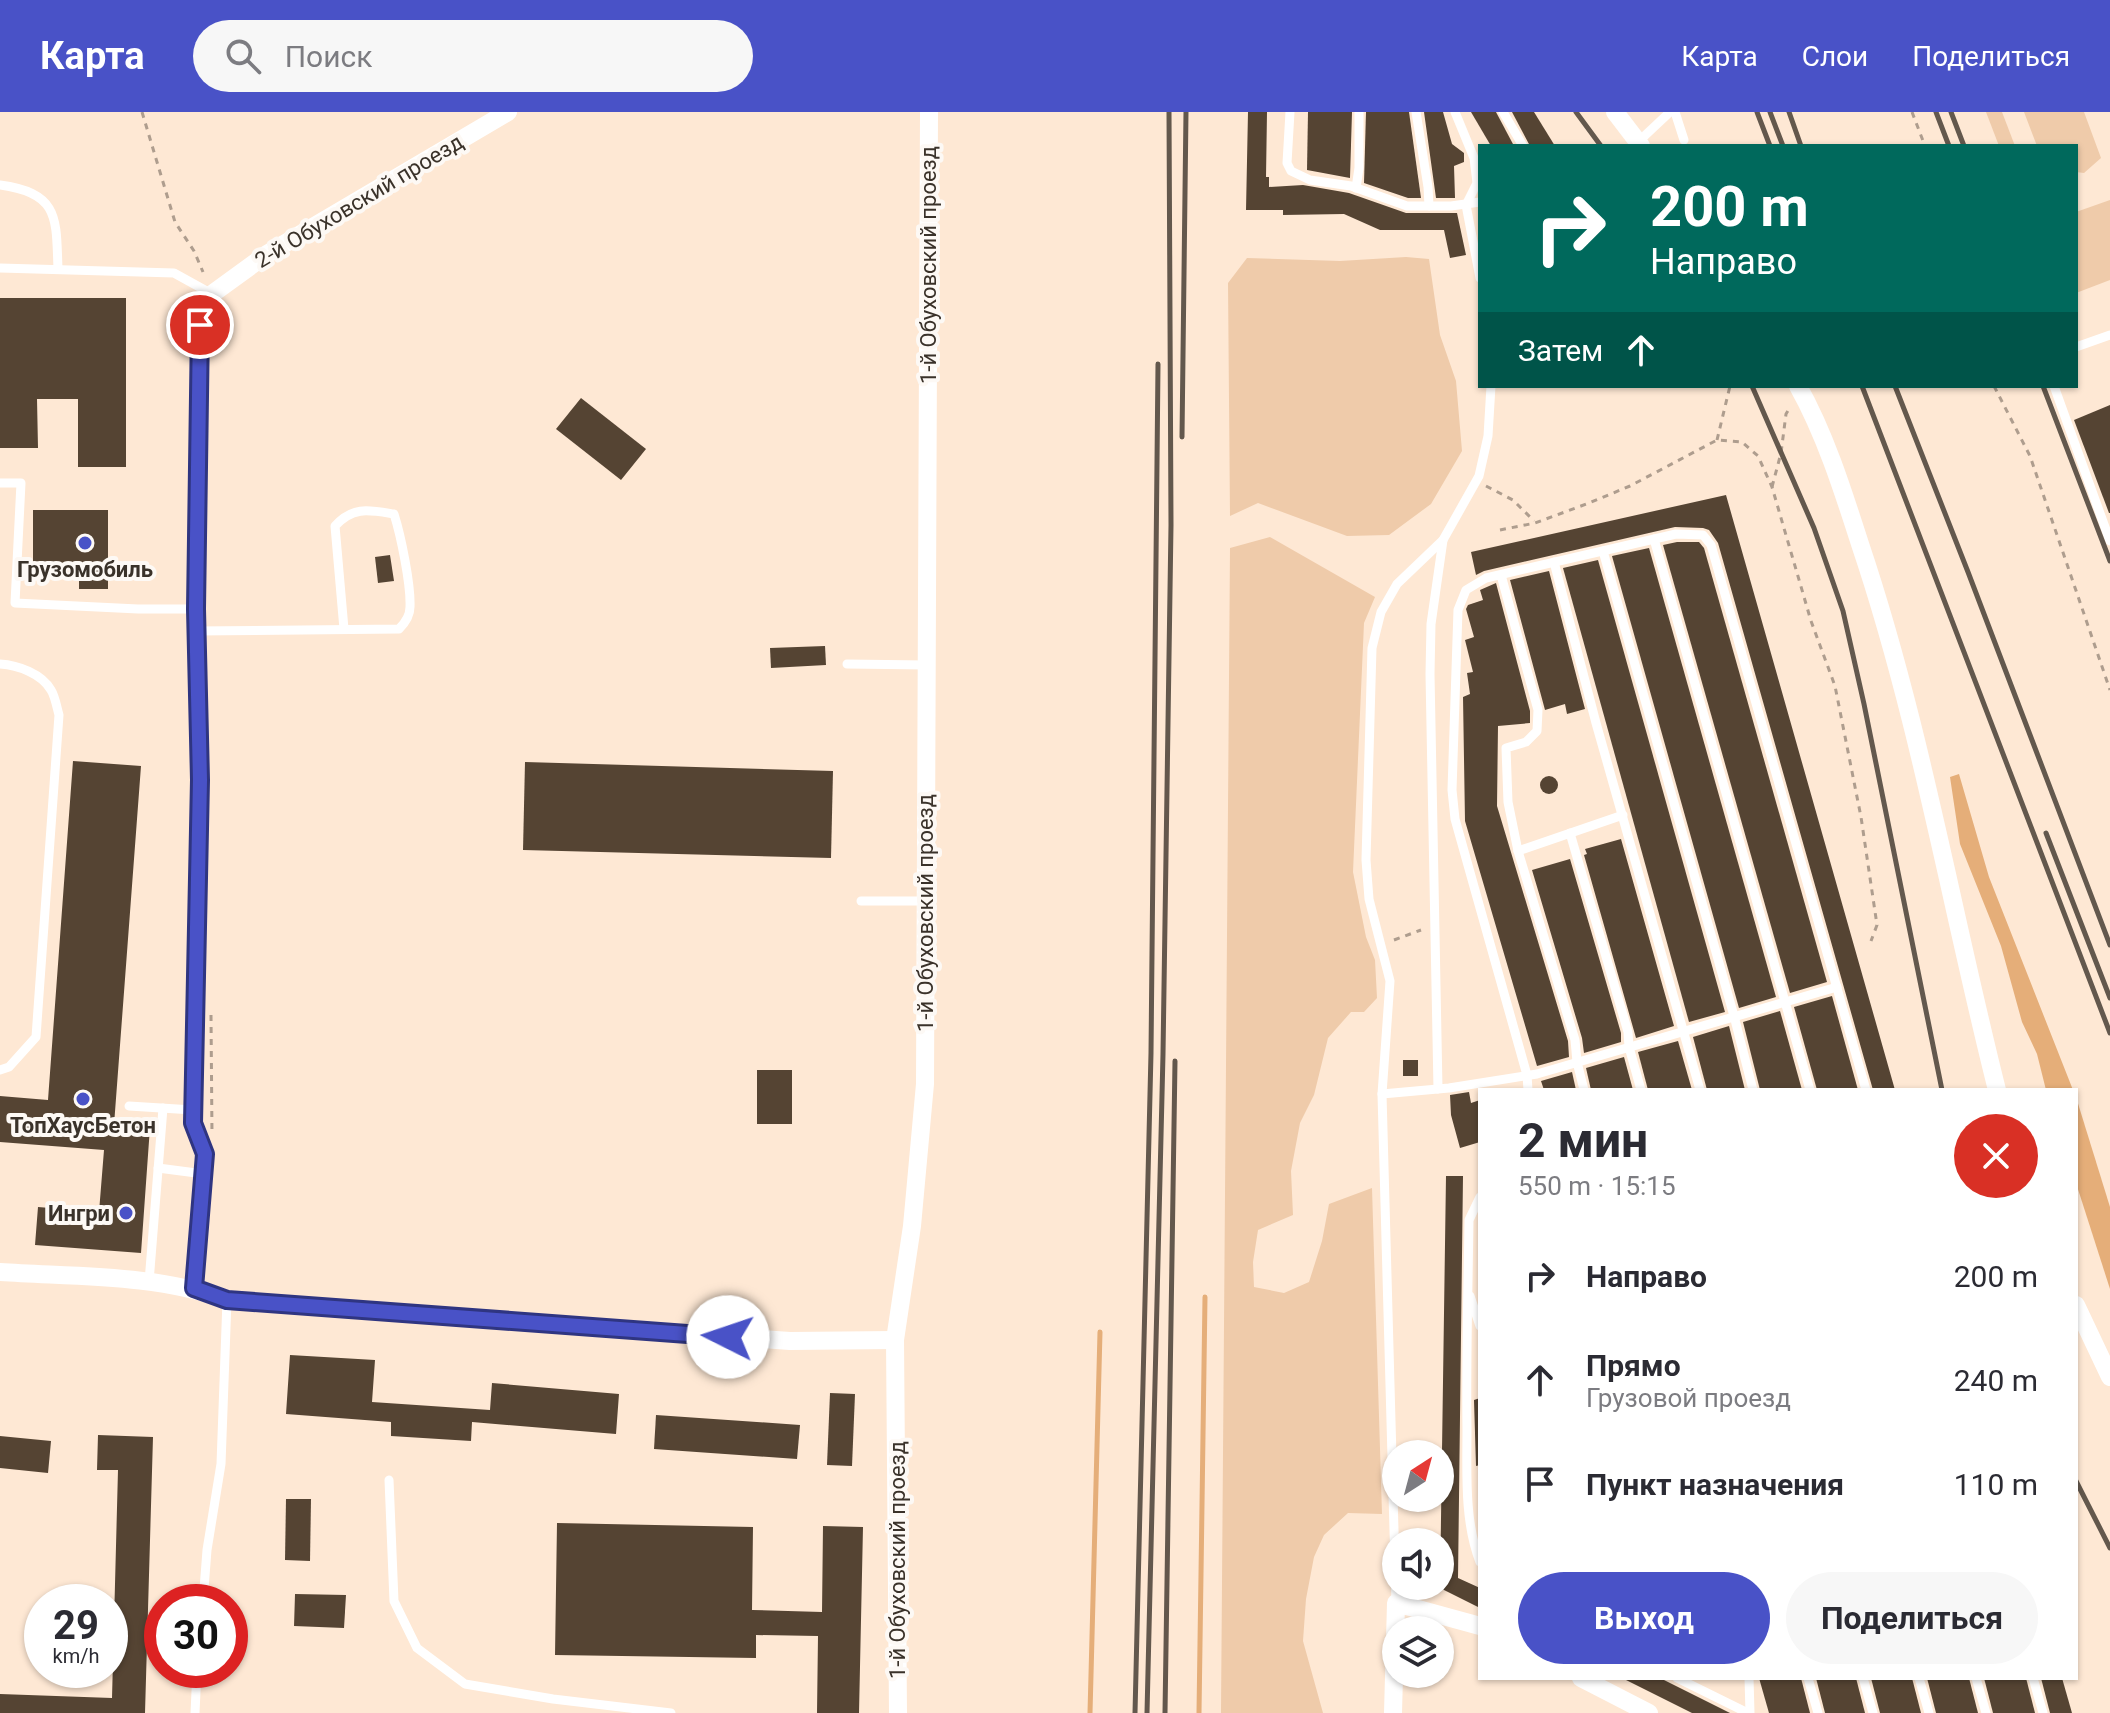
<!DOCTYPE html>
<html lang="ru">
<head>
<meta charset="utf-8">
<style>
  body { margin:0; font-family:Roboto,sans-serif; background:#f7f7f7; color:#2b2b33; height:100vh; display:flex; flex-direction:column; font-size:30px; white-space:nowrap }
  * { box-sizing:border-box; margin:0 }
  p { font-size:26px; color:#7c7c81 }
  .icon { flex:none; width:44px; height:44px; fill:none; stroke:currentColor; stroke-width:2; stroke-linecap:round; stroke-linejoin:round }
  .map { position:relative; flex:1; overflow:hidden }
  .side { position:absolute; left:1478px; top:976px; width:600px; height:592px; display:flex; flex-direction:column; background:#fff; border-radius:0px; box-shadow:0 2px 6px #0004 }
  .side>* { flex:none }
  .guide { position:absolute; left:1478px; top:32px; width:600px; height:244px; border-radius:0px; box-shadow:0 2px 6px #0004; background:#00695c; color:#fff; overflow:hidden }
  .needle { width:52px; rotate:36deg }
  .tools { position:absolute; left:1382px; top:1328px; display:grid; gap:16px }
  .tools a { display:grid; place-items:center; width:72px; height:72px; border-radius:50%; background:#fff; box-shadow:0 2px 6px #0004; font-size:40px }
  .speed { position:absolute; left:24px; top:1472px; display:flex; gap:16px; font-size:40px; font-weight:700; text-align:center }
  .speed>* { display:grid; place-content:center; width:104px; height:104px; border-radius:50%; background:#fff; box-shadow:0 2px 6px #0004; line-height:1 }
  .speed small { font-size:20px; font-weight:400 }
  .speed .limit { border:12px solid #d22; background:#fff; color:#111 }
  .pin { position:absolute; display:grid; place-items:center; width:68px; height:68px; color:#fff; margin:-34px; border:4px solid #fff; border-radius:50%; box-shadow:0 2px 8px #0007 }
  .me { position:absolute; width:88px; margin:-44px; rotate:274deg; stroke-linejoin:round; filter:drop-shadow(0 0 6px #0008) }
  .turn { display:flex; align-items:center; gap:28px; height:168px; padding:0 40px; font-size:36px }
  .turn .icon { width:104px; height:104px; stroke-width:2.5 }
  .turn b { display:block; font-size:56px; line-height:68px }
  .then { display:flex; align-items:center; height:76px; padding:0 40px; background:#0003; gap:16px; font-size:30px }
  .round { display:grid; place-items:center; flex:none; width:84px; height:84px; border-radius:42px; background:#f7f7f7 }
  .overview { display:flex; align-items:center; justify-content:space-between; height:136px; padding:0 40px }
  h1 { font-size:48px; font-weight:700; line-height:60px }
  .primary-button { display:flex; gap:16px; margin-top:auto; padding:16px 40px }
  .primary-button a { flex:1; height:92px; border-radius:48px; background:#4952c7; color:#fff; font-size:32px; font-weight:700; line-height:92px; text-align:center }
  .primary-button a+a { background:#f7f7f7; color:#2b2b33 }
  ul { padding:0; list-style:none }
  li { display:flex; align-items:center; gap:24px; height:104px; padding:0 40px }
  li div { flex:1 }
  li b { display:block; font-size:30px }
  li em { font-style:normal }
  header { display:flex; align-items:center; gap:48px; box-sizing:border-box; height:112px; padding:0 40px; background:#4952c7; color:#fff }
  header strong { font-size:38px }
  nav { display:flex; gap:44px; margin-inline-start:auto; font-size:28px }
  .search { width:560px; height:72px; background:#f7f7f7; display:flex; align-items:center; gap:20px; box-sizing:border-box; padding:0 28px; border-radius:44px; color:#7c7c81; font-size:30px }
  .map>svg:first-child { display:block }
  .green { fill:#efcbaa }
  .water { fill:#e5ae79 }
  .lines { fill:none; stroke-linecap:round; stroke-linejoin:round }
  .stream { stroke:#e5ae79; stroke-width:5 }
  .building { fill:#543 }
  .path { stroke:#ae9d8e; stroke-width:3; stroke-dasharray:6 6; stroke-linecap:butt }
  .lane { stroke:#fff; stroke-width:9 }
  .street { stroke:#fff; stroke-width:18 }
  .rail { stroke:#63584d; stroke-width:5 }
  .route-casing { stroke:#2f3581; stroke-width:20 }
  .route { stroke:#4952c7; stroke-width:14 }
  .poi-dot { fill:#4952c7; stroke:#fdf9f5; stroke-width:3 }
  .labels { text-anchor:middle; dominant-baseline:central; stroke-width:8; stroke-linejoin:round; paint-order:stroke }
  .street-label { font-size:22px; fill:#3a322a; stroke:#fdf9f5 }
  .poi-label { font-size:22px; font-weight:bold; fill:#3a322a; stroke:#fdf9f5 }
</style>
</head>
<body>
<header>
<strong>Карта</strong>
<div class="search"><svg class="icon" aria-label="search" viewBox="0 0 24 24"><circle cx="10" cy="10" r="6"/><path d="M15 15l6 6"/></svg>Поиск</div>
<nav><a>Карта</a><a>Слои</a><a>Поделиться</a></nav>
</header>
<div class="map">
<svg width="2110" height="1601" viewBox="0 0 2110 1601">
  <rect width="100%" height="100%" fill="#fee8d4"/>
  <!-- green -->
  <g class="green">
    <polygon points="1986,0 2002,0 2015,34 1999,34"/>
    <polygon points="2024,0 2084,0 2101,46 2084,61 2076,60 2076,34 2037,34"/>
    <polygon points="2110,88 2110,168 2076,181 2076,100"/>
    <polygon points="1406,145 1429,147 1440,223 1456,269 1462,339 1431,392 1389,423 1347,424 1258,391 1230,404 1228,171 1247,146 1340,149"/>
    <polygon points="1270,425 1375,485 1364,511 1353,760 1366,825 1375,848 1377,886 1364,900 1351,900 1328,926 1314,983 1300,1011 1291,1059 1293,1103 1258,1118 1253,1150 1254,1175 1284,1181 1309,1170 1322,1129 1329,1092 1372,1076 1382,1402 1348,1401 1324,1423 1314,1445 1306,1487 1303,1529 1323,1601 1221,1601 1230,436"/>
  </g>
  <!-- water -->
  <g class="water">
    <polygon points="1959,662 1989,765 2073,978 2046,978 2037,942 2022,910 2001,834 1960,732 1950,665"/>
    <polygon points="2076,985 2110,1095 2110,1177 2076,1071"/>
  </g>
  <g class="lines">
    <!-- stream -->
    <g class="stream">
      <polyline points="1090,1601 1100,1220"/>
      <polyline points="1199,1601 1205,1185"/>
    </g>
  </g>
  <!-- building -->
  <g class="building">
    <polygon points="1248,0 1267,0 1266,65 1269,65 1269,75 1303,73 1349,81 1406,101 1457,101 1466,143 1450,146 1444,118 1380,118 1344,102 1283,103 1283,98 1246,98"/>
    <polygon points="1308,0 1352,0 1350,66 1307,58"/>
    <polygon points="1366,0 1409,0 1421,86 1408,86 1364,71"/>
    <polygon points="1424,0 1443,0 1452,32 1464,41 1464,50 1454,54 1455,86 1436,86"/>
    <polygon points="1471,0 1496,0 1514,34 1491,34"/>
    <polygon points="1512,0 1534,0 1555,34 1530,34"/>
    <polygon points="0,186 126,186 126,355 78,355 78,287 37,287 38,336 0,336"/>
    <polygon points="581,286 646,337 621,368 556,317"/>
    <polygon points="2110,293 2110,401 2109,401 2074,308"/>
    <polygon points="1726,383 1895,978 1873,978 1718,431 1709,418 1703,416 1675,415 1484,459 1476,463 1471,440"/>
    <polygon points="33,398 108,398 108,477 79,477 79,452 33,451"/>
    <polygon points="1677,430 1699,430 1704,436 1827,870 1790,881 1663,433"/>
    <polygon points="1649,436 1776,885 1739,896 1612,444"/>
    <polygon points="390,443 394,469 378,471 375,445"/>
    <polygon points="1598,448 1725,900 1689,910 1563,456"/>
    <polygon points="1549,459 1585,597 1567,602 1565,592 1545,598 1510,468"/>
    <polygon points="1496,471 1530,599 1530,611 1498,614 1497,694 1568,929 1569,945 1537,954 1465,709 1463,585 1470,582 1467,561 1473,560 1465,528 1474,525 1466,497 1468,493 1483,488 1480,478"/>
    <polygon points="825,534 826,553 771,556 770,536"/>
    <polygon points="73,649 141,654 114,1013 150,1015 141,1141 35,1133 38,1095 99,1100 104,1038 0,1030 0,984 48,988"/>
    <polygon points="525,650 833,659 831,746 523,738"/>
    <circle cx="1549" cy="673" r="9"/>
    <polygon points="1621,727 1674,914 1636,926 1584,743 1587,742 1585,737"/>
    <polygon points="1570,747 1621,921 1621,930 1584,941 1582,926 1532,758"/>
    <polygon points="1832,884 1858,978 1817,978 1794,895"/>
    <polygon points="1780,899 1802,978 1760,978 1743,910"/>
    <polygon points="1729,914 1745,978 1707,978 1693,925"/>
    <polygon points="1678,929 1692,978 1648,978 1638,940"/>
    <polygon points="1624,945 1633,978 1591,978 1586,956"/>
    <rect x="1403" y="948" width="15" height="16"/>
    <rect x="757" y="958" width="35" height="54"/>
    <polygon points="1572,960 1576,978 1544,978 1541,969"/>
    <polygon points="1469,980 1471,991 1480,988 1480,1030 1460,1036 1451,1003 1450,983"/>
    <polygon points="1446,1064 1463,1064 1458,1466 1480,1476 1480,1496 1440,1476"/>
    <polygon points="290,1243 375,1248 372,1290 490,1298 492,1271 619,1282 616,1322 472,1310 471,1329 391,1324 391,1310 286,1302"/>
    <polygon points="830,1281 855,1282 852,1354 827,1353"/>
    <polygon points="1480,1286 1480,1353 1476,1354 1474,1288"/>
    <polygon points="656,1303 800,1313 797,1347 654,1337"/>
    <polygon points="98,1323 153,1325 145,1601 0,1601 0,1582 112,1586 118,1358 97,1358"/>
    <polygon points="0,1324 51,1329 48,1361 0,1356"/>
    <polygon points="286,1387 311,1387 310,1449 285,1448"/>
    <polygon points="557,1411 753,1415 752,1498 822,1500 823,1414 863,1415 859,1601 817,1601 818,1524 756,1523 756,1546 555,1543"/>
    <polygon points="295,1482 346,1483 344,1516 294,1514"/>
    <polygon points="1622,1566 1660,1566 1730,1601 1692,1601"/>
    <polygon points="1759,1566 1801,1566 1810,1601 1769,1601"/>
    <polygon points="1816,1566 1856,1566 1865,1601 1825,1601"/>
    <polygon points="1871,1566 1912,1566 1921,1601 1880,1601"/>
    <polygon points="1927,1566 1969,1566 1978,1601 1936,1601"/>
    <polygon points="1984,1566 2026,1566 2035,1601 1993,1601"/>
    <polygon points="2041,1566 2062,1566 2072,1601 2050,1601"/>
  </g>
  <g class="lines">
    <!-- path -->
    <g class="path">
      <polyline points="142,0 175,110 194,139 203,160"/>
      <polyline points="1912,0 1925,34"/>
      <polyline points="1994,274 2030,344 2110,578"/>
      <polyline points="1717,328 1730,274"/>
      <polyline points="1486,374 1513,388 1534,409"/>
      <polyline points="1772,375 1781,341 1786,302 1789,297"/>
      <polyline points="1500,418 1535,411 1589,391 1630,374 1717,328 1742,330 1758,344 1772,375 1811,509 1835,574 1861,705 1877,813 1871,829"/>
      <polyline points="1394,828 1421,818"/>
      <polyline points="211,903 212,1023"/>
    </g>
    <!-- lane -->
    <g class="lane">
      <polyline points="1290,0 1287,51 1291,59 1310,68 1351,74 1407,94 1451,94 1480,90"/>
      <polyline points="1416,0 1428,75 1429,94"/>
      <polyline points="1455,0 1474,46 1477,71 1466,93 1480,166"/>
      <polyline points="1503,0 1523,34"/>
      <polyline points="1675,0 1684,28"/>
      <polyline points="1638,30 1670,0"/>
      <path d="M0,73C60,81 56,107 58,157"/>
      <polyline points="1356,76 1359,56 1359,0"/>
      <polyline points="0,156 174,161 212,182"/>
      <polyline points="2076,235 2110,223"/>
      <polyline points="2054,274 2110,429"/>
      <polyline points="0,371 21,371 15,491 138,497 196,497"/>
      <polyline points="1654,427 1810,978"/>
      <polyline points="1603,439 1734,904 1753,978"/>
      <polyline points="1554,450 1596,611 1700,978"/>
      <polyline points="1501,463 1538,598 1537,619 1526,630 1506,636 1508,690 1518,739 1575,928 1577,950 1584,978"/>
      <path d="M196,519L399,517C405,511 410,504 410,495C411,473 401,424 394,402C369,398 353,394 335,414L344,517"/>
      <path d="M0,552C18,553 42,562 51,578C55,584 57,596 59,603L36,925L9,955L0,958"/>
      <polyline points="847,552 926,553"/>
      <polyline points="1570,721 1628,920 1629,935 1641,978"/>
      <polyline points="1518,739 1623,703"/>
      <polyline points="861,789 925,789"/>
      <polyline points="1438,977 1430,562 1431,512 1443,428"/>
      <polyline points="1528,978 1527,963 1455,707 1452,678 1458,498 1466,478 1486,466 1676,422 1703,423 1711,433 1866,978"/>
      <polyline points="1382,982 1449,976 1537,962 1837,875"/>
      <polyline points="129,994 193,998"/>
      <polyline points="158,1056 204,1062"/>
      <path d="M1480,1085L1469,1108C1468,1178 1466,1247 1467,1317C1467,1360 1464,1409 1480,1450"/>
      <polyline points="149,1170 163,996"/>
      <polyline points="194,1176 205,1042 193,1011 200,668 196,525"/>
      <polyline points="1470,1184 1480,1214"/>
      <polyline points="389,1368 394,1489 417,1536 465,1572 553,1587 671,1601"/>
      <polyline points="203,1490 207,1438 221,1352 227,1188"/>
      <polyline points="1396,1491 1382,982 1390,869 1369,787 1366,748 1372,536 1381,500 1397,472 1443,428 1479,364 1488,324 1491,274"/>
      <polyline points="1677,1566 1748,1601"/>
      <polyline points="1749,1566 1750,1601"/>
      <polyline points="1808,1566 1818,1601"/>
      <polyline points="1863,1566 1873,1601"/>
      <polyline points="1919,1566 1929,1601"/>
      <polyline points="1976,1566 1986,1601"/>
      <polyline points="2033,1566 2043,1601"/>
      <polyline points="195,1601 197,1558"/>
    </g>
    <!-- street -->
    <g class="street">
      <polyline points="1615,0 1641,34"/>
      <path d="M1798,274C1825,322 1843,379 1860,432C1920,610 1951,796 1997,978"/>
      <polyline points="196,525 200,213 212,182 267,142 508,0"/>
      <path d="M0,1160C75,1165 156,1162 227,1188L790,1229L895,1228"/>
      <polyline points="2076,1193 2110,1265"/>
      <polyline points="1581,1566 1649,1601"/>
      <polyline points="898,1601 895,1228 912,1114 925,972 929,0"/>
      <polyline points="1393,1601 1396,1491 1480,1514"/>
    </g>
    <!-- rail -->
    <g class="rail">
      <polyline points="1576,0 1601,34"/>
      <polyline points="1757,0 1770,34"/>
      <polyline points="1770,0 1783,34"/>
      <polyline points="1789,0 1801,34"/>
      <polyline points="1936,0 1949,34"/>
      <polyline points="1951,0 1964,34"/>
      <polyline points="1752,274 1814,416 1843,499 1864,592 1942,978"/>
      <polyline points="1862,274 2110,921"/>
      <polyline points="1895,274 1968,460 2110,833"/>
      <polyline points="2043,274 2110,449"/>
      <polyline points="1182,325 1186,0"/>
      <polyline points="2046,721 2110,886"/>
      <polyline points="2076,1369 2110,1436"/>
      <polyline points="1135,1601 1151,941 1158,252"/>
      <polyline points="1147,1601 1163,942 1171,413 1169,0"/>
      <polyline points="1165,1601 1175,949"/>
    </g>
  </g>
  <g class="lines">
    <!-- route casing -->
    <g class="route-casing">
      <polyline id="route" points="200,213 196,497 200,668 193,1011 205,1042 194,1176 227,1188 728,1225"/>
    </g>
    <!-- route -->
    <use href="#route" class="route"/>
  </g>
  <!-- markers -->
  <g class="poi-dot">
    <circle cx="85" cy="431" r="8"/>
    <circle cx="83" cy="987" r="8"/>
    <circle cx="126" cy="1101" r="8"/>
  </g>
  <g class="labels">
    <!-- street labels -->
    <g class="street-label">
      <text transform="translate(359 89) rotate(-31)">2-й Обуховский проезд</text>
      <text transform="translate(928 153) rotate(-90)">1-й Обуховский проезд</text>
      <text transform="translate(925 801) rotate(-90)">1-й Обуховский проезд</text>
      <text transform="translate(897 1448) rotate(-90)">1-й Обуховский проезд</text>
    </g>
    <!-- poi labels -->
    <g class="poi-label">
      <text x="85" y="457">Грузомобиль</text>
      <text x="83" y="1013">ТопХаусБетон</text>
      <text x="110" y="1101" text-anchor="end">Ингри</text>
    </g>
  </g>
</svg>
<div class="tools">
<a><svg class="needle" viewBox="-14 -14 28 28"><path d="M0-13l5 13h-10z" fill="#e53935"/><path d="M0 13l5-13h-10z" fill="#7c7c81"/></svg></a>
<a><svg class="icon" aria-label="sound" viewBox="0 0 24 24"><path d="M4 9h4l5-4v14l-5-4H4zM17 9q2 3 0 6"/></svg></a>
<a><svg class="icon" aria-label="layers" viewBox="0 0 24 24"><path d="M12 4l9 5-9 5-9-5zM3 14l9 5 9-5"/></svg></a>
</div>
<div class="speed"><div>29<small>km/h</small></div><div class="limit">30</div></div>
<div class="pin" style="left:200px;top:213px;background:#d93025"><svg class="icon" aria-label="arrive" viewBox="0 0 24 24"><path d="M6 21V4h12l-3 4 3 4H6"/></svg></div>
<svg class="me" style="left:728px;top:1225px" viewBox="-20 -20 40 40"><circle r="19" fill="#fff"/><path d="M0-13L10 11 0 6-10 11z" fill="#4952c7"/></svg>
<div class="guide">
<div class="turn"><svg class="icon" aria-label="right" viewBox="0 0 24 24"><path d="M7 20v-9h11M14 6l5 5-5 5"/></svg><div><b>200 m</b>Направо</div></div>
<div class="then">Затем<svg class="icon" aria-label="ahead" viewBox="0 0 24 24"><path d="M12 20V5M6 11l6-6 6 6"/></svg></div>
</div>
<section class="side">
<div class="overview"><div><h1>2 мин</h1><p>550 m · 15:15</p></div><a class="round" style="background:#d93025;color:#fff"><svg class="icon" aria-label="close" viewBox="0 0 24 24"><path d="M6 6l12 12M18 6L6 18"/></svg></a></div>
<ul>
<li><svg class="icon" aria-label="right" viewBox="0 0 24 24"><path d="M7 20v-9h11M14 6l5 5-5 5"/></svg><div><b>Направо</b></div><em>200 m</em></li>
<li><svg class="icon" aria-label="ahead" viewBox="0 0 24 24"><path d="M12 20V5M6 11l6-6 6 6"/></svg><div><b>Прямо</b><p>Грузовой проезд</p></div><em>240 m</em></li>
<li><svg class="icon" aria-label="arrive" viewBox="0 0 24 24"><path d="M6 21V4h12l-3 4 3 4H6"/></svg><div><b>Пункт назначения</b></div><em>110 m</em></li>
</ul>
<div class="primary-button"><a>Выход</a><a>Поделиться</a></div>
</section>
</div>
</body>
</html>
